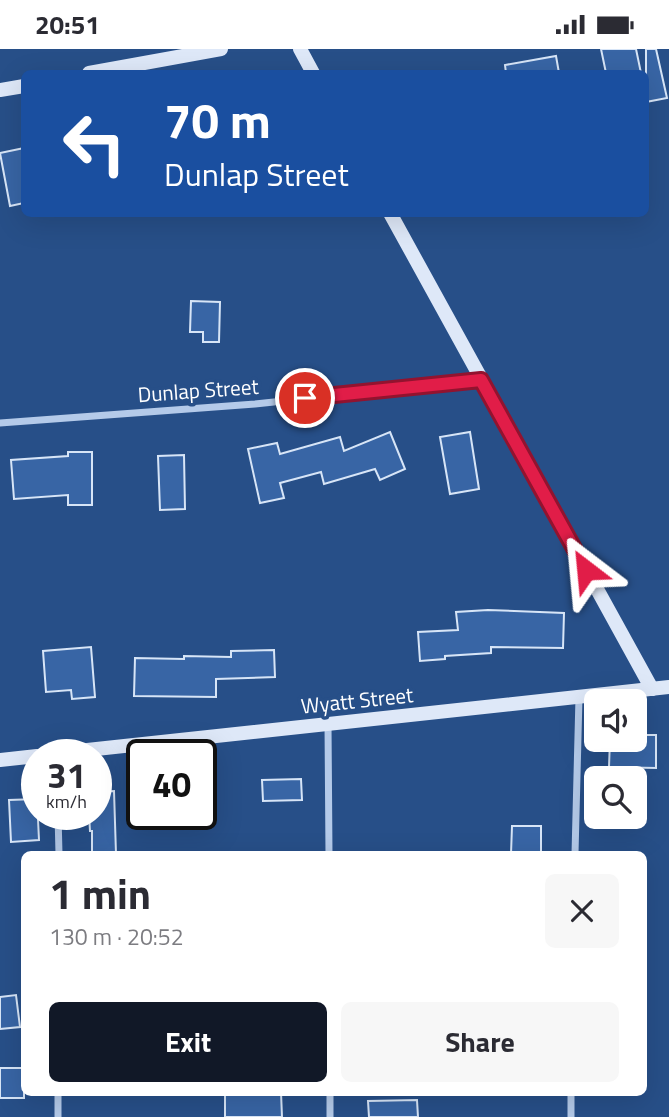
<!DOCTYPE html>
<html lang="en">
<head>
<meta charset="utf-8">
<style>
  body { margin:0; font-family:"Titillium Web",sans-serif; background:#f7f7f7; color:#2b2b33; height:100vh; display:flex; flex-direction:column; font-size:26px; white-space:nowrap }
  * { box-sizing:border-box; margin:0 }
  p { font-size:23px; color:#7c7c81 }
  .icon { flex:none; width:38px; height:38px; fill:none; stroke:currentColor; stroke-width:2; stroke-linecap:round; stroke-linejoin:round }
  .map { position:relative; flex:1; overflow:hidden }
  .drawer { position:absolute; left:21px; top:802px; width:626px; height:245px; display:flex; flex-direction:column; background:#fff; border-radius:10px; box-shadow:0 7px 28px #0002 }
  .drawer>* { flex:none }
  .guide { position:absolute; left:21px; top:21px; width:628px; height:147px; border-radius:10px; box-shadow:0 7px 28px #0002; background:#1a4fa0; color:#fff; overflow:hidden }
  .tools { position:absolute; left:584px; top:640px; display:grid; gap:14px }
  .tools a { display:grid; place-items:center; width:63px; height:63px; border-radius:10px; background:#fff; box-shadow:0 7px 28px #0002; font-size:35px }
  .speed { position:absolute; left:21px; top:690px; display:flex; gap:14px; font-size:35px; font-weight:700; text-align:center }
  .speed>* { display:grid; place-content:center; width:91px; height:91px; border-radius:50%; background:#fff; box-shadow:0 7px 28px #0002; line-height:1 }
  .speed small { font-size:18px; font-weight:400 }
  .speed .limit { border:4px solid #111; border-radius:10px; background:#fff; color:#111 }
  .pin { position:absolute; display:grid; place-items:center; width:60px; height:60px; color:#fff; margin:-30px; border:4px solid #fff; border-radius:50%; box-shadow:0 2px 7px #0007 }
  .me { position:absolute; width:77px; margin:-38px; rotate:331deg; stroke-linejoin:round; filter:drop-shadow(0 0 5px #0008) }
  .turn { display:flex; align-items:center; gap:24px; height:147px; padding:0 28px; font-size:32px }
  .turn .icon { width:91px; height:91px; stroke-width:2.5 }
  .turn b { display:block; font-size:49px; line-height:60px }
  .round { display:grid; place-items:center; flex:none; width:74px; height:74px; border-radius:10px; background:#f7f7f7 }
  .summary { display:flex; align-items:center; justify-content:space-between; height:119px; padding:0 28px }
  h1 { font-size:42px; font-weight:700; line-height:52px }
  .action { display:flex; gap:14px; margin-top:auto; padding:14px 28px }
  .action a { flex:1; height:80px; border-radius:10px; background:#111827; color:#fff; font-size:28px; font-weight:700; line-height:80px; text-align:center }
  .action a+a { background:#f7f7f7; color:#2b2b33 }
  .status { display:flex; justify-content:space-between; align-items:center; height:49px; padding:0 35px; background:#fff; direction:ltr }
  .status svg { height:19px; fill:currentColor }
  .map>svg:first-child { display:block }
  .building { fill:#3865a5; stroke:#d7e5f7; stroke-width:2 }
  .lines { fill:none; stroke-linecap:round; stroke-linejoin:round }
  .street { stroke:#b4cae9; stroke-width:7 }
  .secondary { stroke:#dee8f8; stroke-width:14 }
  .route-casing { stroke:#92132f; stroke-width:18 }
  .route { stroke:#e11d48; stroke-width:12 }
  .labels { text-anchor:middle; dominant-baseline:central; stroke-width:7; stroke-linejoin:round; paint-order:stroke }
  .street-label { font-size:21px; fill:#fff; stroke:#274f88 }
</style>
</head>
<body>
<div class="status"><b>20:51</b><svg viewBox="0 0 49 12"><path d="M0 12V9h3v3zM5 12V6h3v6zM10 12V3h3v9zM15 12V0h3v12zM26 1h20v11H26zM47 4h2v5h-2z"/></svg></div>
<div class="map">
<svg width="669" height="1068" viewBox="0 0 669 1068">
  <rect width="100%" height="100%" fill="#274f88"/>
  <!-- building -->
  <g class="building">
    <polygon points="601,0 636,0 641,24 606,24"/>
    <polygon points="646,0 656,0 667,49 646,53"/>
    <polygon points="556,7 559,24 506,24 505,16"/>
    <polygon points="24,99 24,154 10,157 0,104"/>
    <polygon points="191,252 220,253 219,293 203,293 203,283 190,283"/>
    <polygon points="390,383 405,420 380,431 375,420 324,435 321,423 280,434 284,449 260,454 248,400 277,394 280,405 340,388 344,402"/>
    <polygon points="470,383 479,440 450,445 440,388"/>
    <polygon points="68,403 92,403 92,456 68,456 68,446 14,450 11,411 68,407"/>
    <polygon points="184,406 185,460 160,461 158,407"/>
    <polygon points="488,561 564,564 563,599 491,598 491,604 445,607 445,610 420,612 418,583 458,581 456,563"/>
    <polygon points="91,598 95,648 72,650 71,641 46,643 43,602"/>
    <polygon points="274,601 275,628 216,630 216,648 134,647 135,609 184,610 184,607 231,608 231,602"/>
    <polygon points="635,686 656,686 656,719 609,718 610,691 635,691"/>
    <polygon points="301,730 302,751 263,752 262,731"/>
    <polygon points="114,742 116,805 92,805 92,782 90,782 89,765 96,765 96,743"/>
    <polygon points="37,750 39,791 11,793 9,751"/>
    <polygon points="512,777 541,777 541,805 511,805"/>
    <polygon points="16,946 20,978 0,980 0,948"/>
    <rect x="0" y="1019" width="24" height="30"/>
    <polygon points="225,1043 281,1043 282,1068 225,1068"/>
    <polygon points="417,1051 418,1068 369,1068 368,1052"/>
  </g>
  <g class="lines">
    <!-- street -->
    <g class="street">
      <polyline points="0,374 255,355 481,331"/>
      <polyline points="328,675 329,805"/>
      <polyline points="58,765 59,805"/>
      <polyline points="575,805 579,648"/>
      <polyline points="330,1043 330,1068"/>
      <polyline points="58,1068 58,1043"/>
      <polyline points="571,1068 571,1043"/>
    </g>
    <!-- secondary -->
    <g class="secondary">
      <polyline points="300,0 313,24"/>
      <polyline points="89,24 221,0"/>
      <polyline points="0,41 24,37"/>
      <polyline points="390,164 652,640"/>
      <polyline points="50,705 669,638"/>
      <polyline points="0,711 37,707"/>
    </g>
  </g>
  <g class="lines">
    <!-- route casing -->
    <g class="route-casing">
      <polyline id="route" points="305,349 481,331 586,521"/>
    </g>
    <!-- route -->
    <use href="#route" class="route"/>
  </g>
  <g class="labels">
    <!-- street labels -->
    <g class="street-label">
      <text transform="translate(198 341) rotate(-4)">Dunlap Street</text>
      <text transform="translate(357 651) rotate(-6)">Wyatt Street</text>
    </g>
  </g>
</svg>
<div class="tools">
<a><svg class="icon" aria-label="sound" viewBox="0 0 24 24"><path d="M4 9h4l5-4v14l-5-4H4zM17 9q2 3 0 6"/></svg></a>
<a><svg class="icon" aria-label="search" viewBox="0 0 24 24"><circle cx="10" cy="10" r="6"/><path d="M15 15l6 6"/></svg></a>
</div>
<div class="speed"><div>31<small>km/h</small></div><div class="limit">40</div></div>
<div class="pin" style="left:305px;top:349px;background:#d93025"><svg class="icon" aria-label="arrive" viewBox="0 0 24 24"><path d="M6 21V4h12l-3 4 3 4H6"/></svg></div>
<svg class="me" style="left:586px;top:521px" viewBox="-20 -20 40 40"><path d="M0-17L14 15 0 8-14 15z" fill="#e11d48" stroke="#fff" stroke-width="4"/></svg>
<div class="guide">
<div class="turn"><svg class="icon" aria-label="left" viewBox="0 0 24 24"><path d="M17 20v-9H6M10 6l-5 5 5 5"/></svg><div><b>70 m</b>Dunlap Street</div></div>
</div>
<section class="drawer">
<div class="summary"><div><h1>1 min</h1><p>130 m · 20:52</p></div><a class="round"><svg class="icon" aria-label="close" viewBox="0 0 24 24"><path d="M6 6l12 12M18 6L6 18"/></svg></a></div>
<div class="action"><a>Exit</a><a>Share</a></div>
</section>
</div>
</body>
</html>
